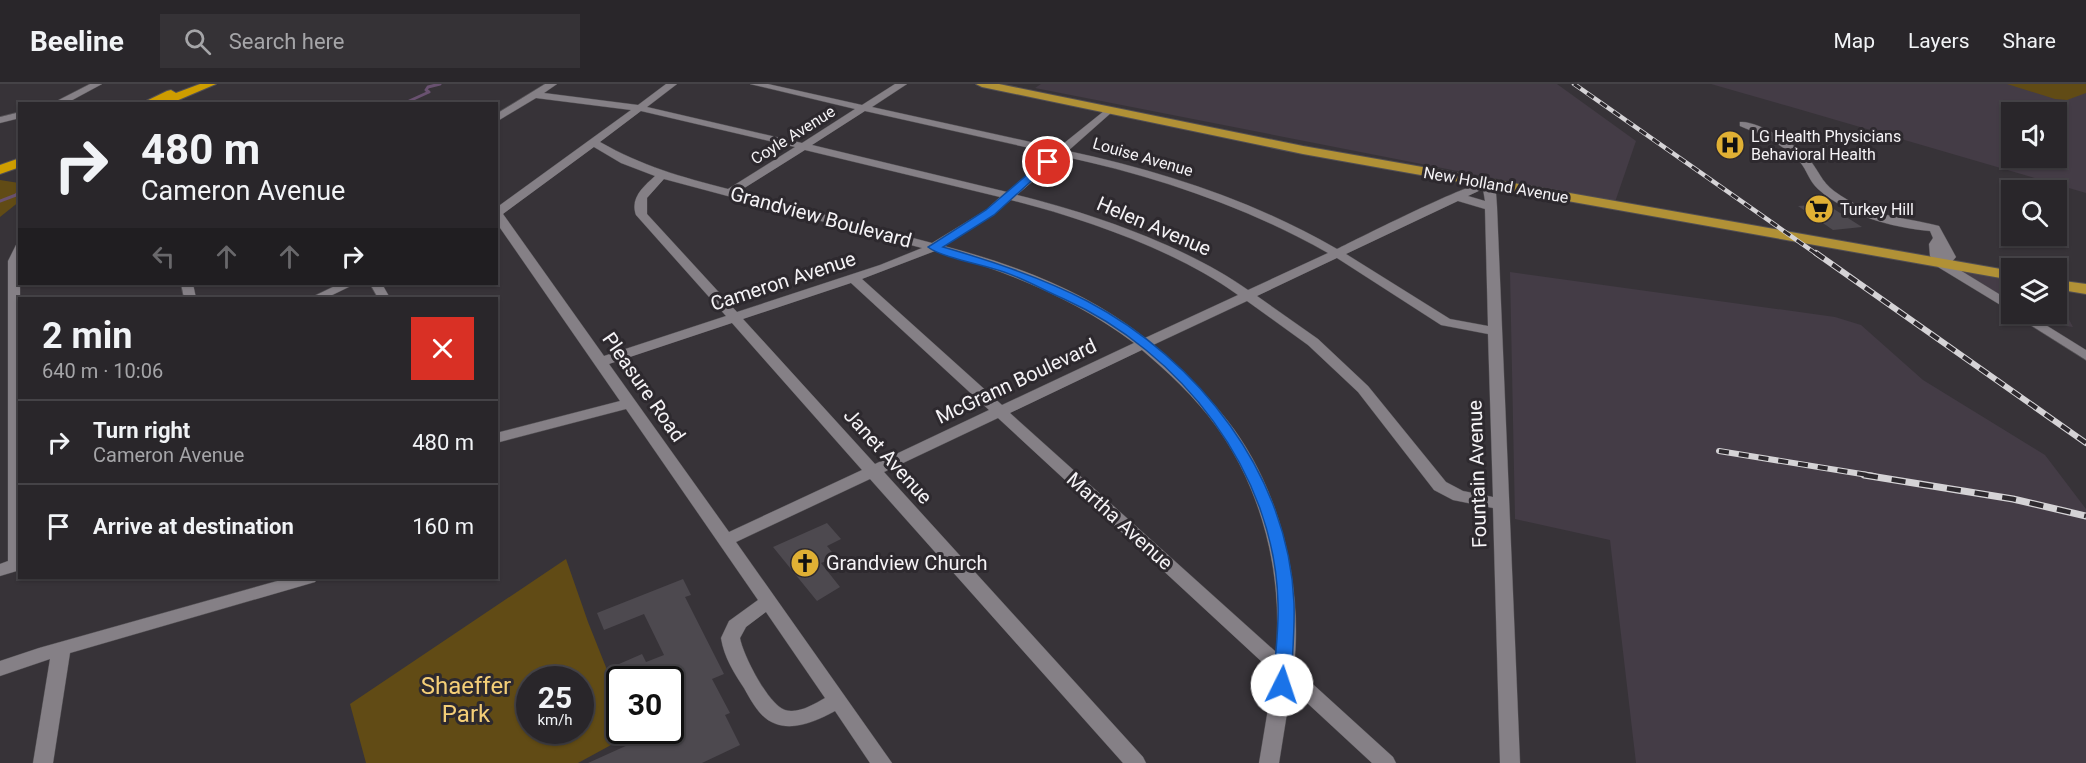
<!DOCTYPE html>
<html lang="en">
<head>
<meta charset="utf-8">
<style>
  body { margin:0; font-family:Roboto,sans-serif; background:#353236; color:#f1f3f6; height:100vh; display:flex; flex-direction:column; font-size:22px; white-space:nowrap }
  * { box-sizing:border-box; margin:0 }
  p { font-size:20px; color:#a5a5a8 }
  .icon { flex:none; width:33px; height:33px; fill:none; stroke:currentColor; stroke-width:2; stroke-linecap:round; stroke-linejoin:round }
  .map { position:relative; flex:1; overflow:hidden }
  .drawer { position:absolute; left:18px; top:213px; width:480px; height:282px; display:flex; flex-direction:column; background:#29262a; border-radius:0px; box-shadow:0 2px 4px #0004,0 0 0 2px #454347 }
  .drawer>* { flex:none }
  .guide { position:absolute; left:18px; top:18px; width:480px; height:183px; border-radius:0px; box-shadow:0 2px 4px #0004,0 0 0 2px #454347; background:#29262a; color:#f1f3f6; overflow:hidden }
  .buttons { position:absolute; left:2001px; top:18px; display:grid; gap:12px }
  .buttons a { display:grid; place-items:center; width:66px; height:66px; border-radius:0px; background:#29262a; box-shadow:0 2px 4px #0004,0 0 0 2px #454347; font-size:30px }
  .speed { position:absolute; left:516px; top:582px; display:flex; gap:12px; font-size:30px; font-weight:700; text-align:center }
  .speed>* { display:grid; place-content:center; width:78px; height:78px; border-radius:50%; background:#29262a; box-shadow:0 2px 4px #0004,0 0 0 2px #454347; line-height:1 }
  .speed small { font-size:15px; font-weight:400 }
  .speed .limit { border:3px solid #111; border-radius:9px; background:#fff; color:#111 }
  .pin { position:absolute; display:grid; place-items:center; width:51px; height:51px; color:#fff; margin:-26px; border:3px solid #fff; border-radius:50%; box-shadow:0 2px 6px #0007 }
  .me { position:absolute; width:66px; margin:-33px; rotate:4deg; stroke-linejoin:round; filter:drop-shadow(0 0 4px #0008) }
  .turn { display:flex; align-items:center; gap:21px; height:126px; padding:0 24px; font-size:27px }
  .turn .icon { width:78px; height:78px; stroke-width:2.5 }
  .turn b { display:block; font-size:42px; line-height:51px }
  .lanes { display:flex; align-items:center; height:57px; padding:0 24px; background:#0003; justify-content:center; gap:30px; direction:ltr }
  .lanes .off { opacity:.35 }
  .round { display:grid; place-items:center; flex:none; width:63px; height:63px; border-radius:0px; background:#353236 }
  .headline { display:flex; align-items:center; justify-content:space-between; height:102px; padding:0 24px }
  h1 { font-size:36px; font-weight:700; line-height:45px }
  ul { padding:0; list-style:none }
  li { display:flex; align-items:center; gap:18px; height:84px; padding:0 24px; border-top:2px solid #454347 }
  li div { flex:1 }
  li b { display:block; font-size:22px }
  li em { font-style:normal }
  header { display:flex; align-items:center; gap:36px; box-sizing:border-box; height:84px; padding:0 30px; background:#29262a; border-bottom:2px solid #454347 }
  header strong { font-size:28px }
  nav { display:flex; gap:33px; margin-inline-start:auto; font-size:21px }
  .search { width:420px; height:54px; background:#353236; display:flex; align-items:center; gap:15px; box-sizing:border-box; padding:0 21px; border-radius:0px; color:#a5a5a8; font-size:22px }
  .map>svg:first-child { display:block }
  .built { fill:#443c46; fill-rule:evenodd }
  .green { fill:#614b15; fill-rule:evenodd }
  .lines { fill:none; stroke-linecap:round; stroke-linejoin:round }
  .stream { stroke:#695170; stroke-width:3 }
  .building { fill:#4d494f }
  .minor-casing { stroke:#524f53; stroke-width:1 }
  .major-casing { stroke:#524f53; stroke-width:2 }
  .highway-casing { stroke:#524f53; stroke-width:2 }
  .minor { fill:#858086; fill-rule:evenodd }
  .major { fill:#b19136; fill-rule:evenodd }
  .highway { fill:#ce9d00; fill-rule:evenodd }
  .rail-far2-casing { stroke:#d5d3d6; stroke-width:4.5 }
  .rail-far1-casing { stroke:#d5d3d6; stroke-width:6 }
  .rail-casing { stroke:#d5d3d6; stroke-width:7 }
  .rail-far2 { stroke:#2d292e; stroke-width:3; stroke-dasharray:8; stroke-linecap:butt }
  .rail-far1 { stroke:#2d292e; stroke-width:4; stroke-dasharray:10; stroke-linecap:butt }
  .rail { stroke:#2d292e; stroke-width:4.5; stroke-dasharray:14; stroke-linecap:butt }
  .route { fill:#1a73e8; stroke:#114b97; stroke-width:1.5 }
  .labels { text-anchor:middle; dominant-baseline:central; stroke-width:6; stroke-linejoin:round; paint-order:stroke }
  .far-street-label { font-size:16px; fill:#f5f3f6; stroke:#2d292e }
  .far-poi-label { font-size:16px; fill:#f5f3f6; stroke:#2d292e; text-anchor:start }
  .street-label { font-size:20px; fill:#f5f3f6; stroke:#2d292e }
  .poi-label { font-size:20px; fill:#f5f3f6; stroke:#2d292e; text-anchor:start }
  .near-park-label { font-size:24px; fill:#f4ce77; stroke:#2d292e }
</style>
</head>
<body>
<header>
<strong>Beeline</strong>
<div class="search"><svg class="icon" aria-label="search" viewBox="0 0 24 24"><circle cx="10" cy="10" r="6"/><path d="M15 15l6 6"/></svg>Search here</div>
<nav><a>Map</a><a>Layers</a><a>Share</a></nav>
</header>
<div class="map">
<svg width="2086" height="679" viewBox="0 0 2086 679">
  <rect width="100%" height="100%" fill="#373338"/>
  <!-- built -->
  <g class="built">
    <polygon points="1041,0 1557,0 1636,57 1615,118 1035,4"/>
    <path d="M1711,0H2086V109L1788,22ZM2012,28H2056V74H2012Z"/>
    <polygon points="1942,180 2011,192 2011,224"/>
    <polygon points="1510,188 1835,233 1861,241 1923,296 2045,371 2086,425 2086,679 1636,679 1610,456 1515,435"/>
    <polygon points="2057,213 2073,243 2032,237 2020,230 2056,230"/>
  </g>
  <!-- green -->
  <g class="green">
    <polygon points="2007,0 2086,0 2086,9 2067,16 2055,15"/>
    <polygon points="0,96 19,99 20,117 0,133"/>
    <path d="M566,475L588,538L619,616L620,646L632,647L633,649L578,679H366L350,620ZM530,596H580V646H530Z"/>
  </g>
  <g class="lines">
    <!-- stream -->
    <g class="stream">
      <polyline points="410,20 407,18 429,8 426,6 428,3 440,0"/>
      <polyline points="0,117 16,111 20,106"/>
    </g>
  </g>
  <!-- building -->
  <g class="building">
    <polygon points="1826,120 1862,143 1833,146 1798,122"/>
    <polygon points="827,439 841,455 827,462 836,473 821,479 840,503 817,517 773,463"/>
    <polygon points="683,495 691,511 685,513 724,590 712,595 730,629 725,631 740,661 702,679 588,679 661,646 670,646 670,596 625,596 619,580 642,570 646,578 664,571 644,530 604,546 597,529"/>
  </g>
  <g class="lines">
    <!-- minor casing -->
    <g class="minor-casing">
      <g id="minor">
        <polygon points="90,0 102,0 65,20 51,20"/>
        <path d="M545,0H557L544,9L638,21L666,0H677L647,23L802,59L855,25L750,0H768L862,21L895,0H907L872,23L1058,64L1109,23L1114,26L1112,28L1068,67C1162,87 1254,117 1337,165C1359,154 1478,94 1491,97L1496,109L1497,123L1520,679H1500L1493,424L1453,416L1434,406L1358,308L1308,261L1247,217L1153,261C1180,284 1205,308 1227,336C1280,403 1303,500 1294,583L1393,673L1396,679H1372L1291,604L1279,679H1259L1274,589L998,334L884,388L1143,673L1146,679H1123L870,395L736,458L892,679H870L835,627C813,639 783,652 762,631C755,624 749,613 744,604C734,589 724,573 721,554L729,537L758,516L626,325L496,359V349L620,317L496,138V124L631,26L536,14L496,38V30ZM641,27L795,63L728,105C681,93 642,82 600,58ZM865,27L1052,69L1007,108L812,61ZM594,63L621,79L655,92C643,103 630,114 636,131L726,232L604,272L503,130ZM805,66L1000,113L986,126L932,159L738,108ZM1062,72C1155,92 1245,122 1328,169L1248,206C1186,162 1091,129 1017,111ZM664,95L922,164L880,181L737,228L647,130V114ZM1483,105L1485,117L1468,112ZM1011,116C1083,134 1178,167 1238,211L1145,254C1088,208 1013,180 944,162L994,130ZM1458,117L1485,125L1488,242L1450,235L1346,170ZM935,167C1005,186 1076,215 1134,259L1002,321L862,195ZM1337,174L1441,241L1488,250L1493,413L1463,407L1446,398L1368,302L1318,255L1257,212ZM851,199L989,326L875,380L743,235ZM732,239L862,386L729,448L609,280ZM1142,266C1169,289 1195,313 1216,342C1262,405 1283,490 1276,568L1010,329ZM766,528L825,614C814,620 799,630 785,626C768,620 743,571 740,554L746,543Z"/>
        <polygon points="20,28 20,34 0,39 0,33"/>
        <path d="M1740,38C1757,36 1798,62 1809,75C1819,87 1821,97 1834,107C1869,133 1900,132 1939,142L1956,173L1950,180L2012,218V228L1938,183L1930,172L1929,160L1933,154L1930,147C1890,143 1849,132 1818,105C1809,97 1807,86 1800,78C1785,61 1761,51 1740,42Z"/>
        <polygon points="20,160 20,486 0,492 0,480 8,477 8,177 16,161"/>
        <polygon points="181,200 193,200 196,214 184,214"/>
        <polygon points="339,200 355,200 326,214 310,214"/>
        <polygon points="370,200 382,200 390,214 378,214"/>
        <polygon points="2013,230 2028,230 2086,266 2086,276"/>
        <polygon points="288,494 318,494 315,498 70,569 53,679 33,679 50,575 0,592 0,577 39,564"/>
      </g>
    </g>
    <!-- major casing -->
    <g class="major-casing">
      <g id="major">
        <polygon points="976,0 999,0 1303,62 2012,187 2012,196 1303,70 982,3"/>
        <polygon points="2056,196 2086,200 2086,210 2056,205"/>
      </g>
    </g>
    <!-- highway casing -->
    <g class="highway-casing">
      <g id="highway">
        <polygon points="200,0 216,0 169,20 140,20 167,7 171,6 176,9"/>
        <polygon points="20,74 20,83 0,90 0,81"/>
      </g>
    </g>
    <!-- minor -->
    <use href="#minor" class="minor"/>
    <!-- major -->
    <use href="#major" class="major"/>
    <!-- highway -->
    <use href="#highway" class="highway"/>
    <!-- rail-far2 casing -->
    <g class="rail-far2-casing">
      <polyline id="rail-far2" points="1574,0 1818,171"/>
    </g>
    <!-- rail-far1 casing -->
    <g class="rail-far1-casing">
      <g id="rail-far1">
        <polyline points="1816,169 2086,359"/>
        <polyline points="1719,367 1874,392"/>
      </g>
    </g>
    <!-- rail casing -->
    <g class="rail-casing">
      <polyline id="rail" points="1864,391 2013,415 2086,432"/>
    </g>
    <!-- rail-far2 -->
    <use href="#rail-far2" class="rail-far2"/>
    <!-- rail-far1 -->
    <use href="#rail-far1" class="rail-far1"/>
    <!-- rail -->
    <use href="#rail" class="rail"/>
  </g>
  <!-- route -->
  <path class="route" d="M1044,76L1052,78L994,131L943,163C992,177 1041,193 1087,217C1198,275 1289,391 1294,519C1295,546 1292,574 1291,601L1288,606L1282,608L1276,606L1273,601C1275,574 1279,546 1278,519C1275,388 1180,267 1064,215C1043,206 1023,194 1001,187C984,181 940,173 928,163L986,126Z"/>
  <!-- icons -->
  <defs>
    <g id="hospital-disc" transform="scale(1.5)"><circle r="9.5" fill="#e0b034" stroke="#2d292e"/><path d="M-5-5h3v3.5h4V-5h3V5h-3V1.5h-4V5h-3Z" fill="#111"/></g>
    <g id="supermarket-disc" transform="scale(1.5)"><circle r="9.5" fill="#e0b034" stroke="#2d292e"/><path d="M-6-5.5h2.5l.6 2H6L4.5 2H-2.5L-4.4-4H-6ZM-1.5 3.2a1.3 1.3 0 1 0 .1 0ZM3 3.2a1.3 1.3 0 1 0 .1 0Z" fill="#111"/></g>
    <g id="church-disc" transform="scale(1.5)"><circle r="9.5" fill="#e0b034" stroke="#2d292e"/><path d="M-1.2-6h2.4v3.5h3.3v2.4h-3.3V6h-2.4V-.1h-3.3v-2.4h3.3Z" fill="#111"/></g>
  </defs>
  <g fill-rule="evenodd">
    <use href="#hospital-disc" x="1730" y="61"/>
    <use href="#supermarket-disc" x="1819" y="125"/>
    <use href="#church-disc" x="805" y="479"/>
  </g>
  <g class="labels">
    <!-- far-street labels -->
    <g class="far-street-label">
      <text transform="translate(793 51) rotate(-32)">Coyle Avenue</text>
      <text transform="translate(1143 73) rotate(16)">Louise Avenue</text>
      <text transform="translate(1496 101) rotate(10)">New Holland Avenue</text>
    </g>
    <!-- far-poi labels -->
    <g class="far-poi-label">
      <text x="1751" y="52">LG Health Physicians<tspan x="1751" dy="18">Behavioral Health</tspan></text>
      <text x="1840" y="125">Turkey Hill</text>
    </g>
    <!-- street labels -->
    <g class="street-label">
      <text transform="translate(821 133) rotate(15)">Grandview Boulevard</text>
      <text transform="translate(1154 142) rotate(23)">Helen Avenue</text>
      <text transform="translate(783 197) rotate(-18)">Cameron Avenue</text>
      <text transform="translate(1016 297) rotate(-25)">McGrann Boulevard</text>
      <text transform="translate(644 303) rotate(55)">Pleasure Road</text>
      <text transform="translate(888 372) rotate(48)">Janet Avenue</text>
      <text transform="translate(1477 390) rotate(-92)">Fountain Avenue</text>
      <text transform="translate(1120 437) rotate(42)">Martha Avenue</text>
    </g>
    <!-- poi labels -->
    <g class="poi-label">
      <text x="826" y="479">Grandview Church</text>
    </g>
    <!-- near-park labels -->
    <g class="near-park-label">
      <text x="466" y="602">Shaeffer<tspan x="466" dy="28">Park</tspan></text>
    </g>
  </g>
</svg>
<div class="buttons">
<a><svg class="icon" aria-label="sound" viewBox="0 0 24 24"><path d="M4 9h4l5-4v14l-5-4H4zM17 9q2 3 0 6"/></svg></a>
<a><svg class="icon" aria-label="search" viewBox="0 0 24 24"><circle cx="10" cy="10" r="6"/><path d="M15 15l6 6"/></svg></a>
<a><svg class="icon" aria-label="layers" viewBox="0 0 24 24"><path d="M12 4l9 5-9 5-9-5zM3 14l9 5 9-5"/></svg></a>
</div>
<div class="speed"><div>25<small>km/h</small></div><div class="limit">30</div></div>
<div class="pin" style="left:1048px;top:78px;background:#d93025"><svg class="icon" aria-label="arrive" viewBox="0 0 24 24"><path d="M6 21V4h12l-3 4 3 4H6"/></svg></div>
<svg class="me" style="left:1282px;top:601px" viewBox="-20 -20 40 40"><circle r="19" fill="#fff"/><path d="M0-13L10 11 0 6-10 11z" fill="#1a73e8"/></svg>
<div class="guide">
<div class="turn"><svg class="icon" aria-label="right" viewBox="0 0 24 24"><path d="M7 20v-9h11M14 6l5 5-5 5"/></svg><div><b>480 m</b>Cameron Avenue</div></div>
<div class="lanes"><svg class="icon off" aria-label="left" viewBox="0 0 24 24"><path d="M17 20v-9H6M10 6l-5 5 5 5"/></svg><svg class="icon off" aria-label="ahead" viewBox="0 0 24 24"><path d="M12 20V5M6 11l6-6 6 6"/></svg><svg class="icon off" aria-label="ahead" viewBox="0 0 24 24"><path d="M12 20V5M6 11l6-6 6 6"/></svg><svg class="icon" aria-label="right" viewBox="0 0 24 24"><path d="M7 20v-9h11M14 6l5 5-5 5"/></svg></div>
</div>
<section class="drawer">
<div class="headline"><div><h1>2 min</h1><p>640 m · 10:06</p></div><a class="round" style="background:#d93025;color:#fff"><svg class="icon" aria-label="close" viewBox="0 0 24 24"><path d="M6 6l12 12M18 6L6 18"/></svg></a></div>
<ul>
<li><svg class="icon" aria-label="right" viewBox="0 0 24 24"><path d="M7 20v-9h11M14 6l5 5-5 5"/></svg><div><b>Turn right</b><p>Cameron Avenue</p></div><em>480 m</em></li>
<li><svg class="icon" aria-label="arrive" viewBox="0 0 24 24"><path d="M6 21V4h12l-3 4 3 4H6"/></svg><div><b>Arrive at destination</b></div><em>160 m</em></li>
</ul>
</section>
</div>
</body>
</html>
